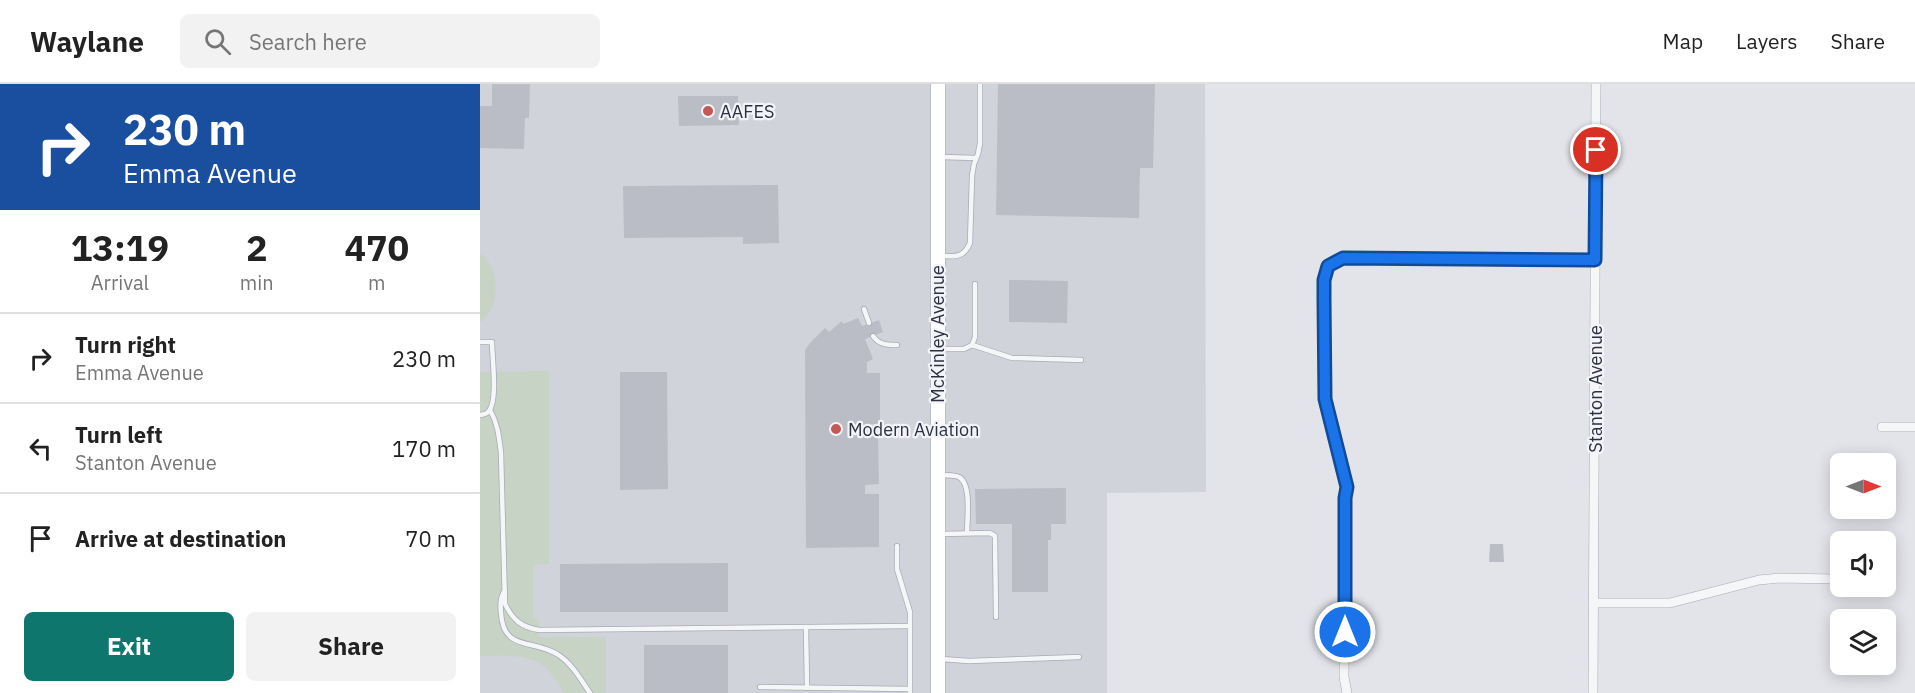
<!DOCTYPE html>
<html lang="en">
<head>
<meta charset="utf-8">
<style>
  body { margin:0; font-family:"IBM Plex Sans",sans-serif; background:#f2f2f2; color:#222; height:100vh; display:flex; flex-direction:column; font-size:22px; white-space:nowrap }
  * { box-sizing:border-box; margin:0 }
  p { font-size:20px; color:#767676 }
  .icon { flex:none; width:33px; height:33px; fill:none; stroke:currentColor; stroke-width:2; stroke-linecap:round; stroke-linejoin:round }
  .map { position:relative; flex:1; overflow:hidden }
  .drawer { display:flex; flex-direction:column; background:#fff; width:480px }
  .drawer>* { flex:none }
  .guide { background:#1a4fa0; color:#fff; overflow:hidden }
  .needle { width:39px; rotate:90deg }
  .fabs { position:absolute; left:1350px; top:369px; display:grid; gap:12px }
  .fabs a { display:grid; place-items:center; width:66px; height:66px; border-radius:9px; background:#fff; box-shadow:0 3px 15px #0003; font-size:30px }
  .pin { position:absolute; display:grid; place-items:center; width:51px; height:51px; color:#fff; margin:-26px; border:3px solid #fff; border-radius:50%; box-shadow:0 2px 6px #0007 }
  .me { position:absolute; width:66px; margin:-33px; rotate:0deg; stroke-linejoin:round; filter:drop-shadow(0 0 4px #0008) }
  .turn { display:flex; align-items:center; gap:21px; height:126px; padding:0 24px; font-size:27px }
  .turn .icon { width:78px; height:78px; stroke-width:2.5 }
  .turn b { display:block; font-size:42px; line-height:51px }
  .eta { display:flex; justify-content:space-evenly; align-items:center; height:102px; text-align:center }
  .eta b { font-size:36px; font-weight:700; line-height:42px }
  .action { display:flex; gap:12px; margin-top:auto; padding:12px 24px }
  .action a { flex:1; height:69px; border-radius:9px; background:#0f766e; color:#fff; font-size:24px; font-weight:700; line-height:69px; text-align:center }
  .action a+a { background:#f2f2f2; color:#222 }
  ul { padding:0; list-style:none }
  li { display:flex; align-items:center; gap:18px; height:90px; padding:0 24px; border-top:2px solid #e0e0e0 }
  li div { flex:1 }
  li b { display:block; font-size:22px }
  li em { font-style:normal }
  header { display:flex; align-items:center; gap:36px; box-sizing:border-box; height:84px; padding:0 30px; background:#fff; border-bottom:2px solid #e0e0e0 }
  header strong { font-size:28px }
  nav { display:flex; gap:33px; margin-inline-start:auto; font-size:21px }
  .search { width:420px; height:54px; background:#f2f2f2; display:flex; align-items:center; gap:15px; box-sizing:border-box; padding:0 21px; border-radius:9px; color:#767676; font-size:22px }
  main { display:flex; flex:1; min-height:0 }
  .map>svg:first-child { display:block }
  .built { fill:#d1d3db }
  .green { fill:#c6d3c5 }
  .building { fill:#bbbdc6 }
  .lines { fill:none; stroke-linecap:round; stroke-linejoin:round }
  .lane-casing { stroke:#a8aab4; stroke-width:6 }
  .street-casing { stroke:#a8aab4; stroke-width:10 }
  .secondary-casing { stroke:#a8aab4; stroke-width:15 }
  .lane { stroke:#f5f6f8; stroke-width:4.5 }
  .street { stroke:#f5f6f8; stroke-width:9 }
  .secondary { stroke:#fff; stroke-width:14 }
  .route-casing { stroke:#114b97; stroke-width:15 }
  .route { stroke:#1a73e8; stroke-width:10 }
  .poi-dot { fill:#c25955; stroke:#f3f4f7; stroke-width:2 }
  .labels { text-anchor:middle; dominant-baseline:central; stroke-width:4.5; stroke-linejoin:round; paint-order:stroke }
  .poi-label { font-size:18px; fill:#2c3040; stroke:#f3f4f7; text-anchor:start }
  .street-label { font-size:18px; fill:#2c3040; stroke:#f3f4f7 }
</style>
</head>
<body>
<header>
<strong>Waylane</strong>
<div class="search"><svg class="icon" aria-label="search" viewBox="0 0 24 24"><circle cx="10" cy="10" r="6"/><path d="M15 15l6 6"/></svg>Search here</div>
<nav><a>Map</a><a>Layers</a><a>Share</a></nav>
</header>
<main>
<section class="drawer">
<div class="guide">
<div class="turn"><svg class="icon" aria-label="right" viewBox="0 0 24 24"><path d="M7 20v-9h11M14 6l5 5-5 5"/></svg><div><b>230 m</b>Emma Avenue</div></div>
</div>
<div class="eta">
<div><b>13:19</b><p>Arrival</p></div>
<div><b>2</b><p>min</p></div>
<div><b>470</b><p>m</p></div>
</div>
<ul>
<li><svg class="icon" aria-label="right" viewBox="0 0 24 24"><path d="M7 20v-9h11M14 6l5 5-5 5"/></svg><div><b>Turn right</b><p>Emma Avenue</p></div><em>230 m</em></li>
<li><svg class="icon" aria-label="left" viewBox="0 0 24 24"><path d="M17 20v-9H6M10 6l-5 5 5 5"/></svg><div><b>Turn left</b><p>Stanton Avenue</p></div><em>170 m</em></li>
<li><svg class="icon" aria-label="arrive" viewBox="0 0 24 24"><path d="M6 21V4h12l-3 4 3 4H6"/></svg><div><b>Arrive at destination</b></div><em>70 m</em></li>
</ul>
<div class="action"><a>Exit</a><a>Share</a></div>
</section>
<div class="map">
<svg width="1435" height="609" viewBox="0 0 1435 609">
  <rect width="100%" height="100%" fill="#e3e4ea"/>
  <!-- built -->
  <polygon class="built" points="0,0 725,0 726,408 627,409 627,609 0,609"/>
  <!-- green -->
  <g class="green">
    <path d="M0,170C21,182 21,225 0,238Z"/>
    <path d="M69,287V480L53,481V533L59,536V553H126V609H84C79,601 74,592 68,586C50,568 23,572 0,572V288Z"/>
  </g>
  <!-- building -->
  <g class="building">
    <polygon points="12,0 50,0 49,34 45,34 44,65 0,64 0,22 12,22"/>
    <polygon points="518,0 675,0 673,84 660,84 659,134 516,131"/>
    <polygon points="198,12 258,12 259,41 199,42"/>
    <polygon points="298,101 299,159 263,160 263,153 144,154 143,102"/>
    <polygon points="529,196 588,197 587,239 529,238"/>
    <polygon points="378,234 382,242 399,236 403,248 385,255 393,275 387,278 387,289 400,289 400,340 386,340 386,349 398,349 399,400 385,401 385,410 399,410 399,463 326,464 325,266 330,259 345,244 349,248 362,237 363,240"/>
    <polygon points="140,288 187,288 188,405 140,406"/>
    <polygon points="586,404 586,440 571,440 571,456 568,456 568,508 532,508 532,440 496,440 495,405"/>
    <polygon points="1010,460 1023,460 1024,478 1009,478"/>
    <polygon points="248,479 248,528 80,528 80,480"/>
    <rect x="164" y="561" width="84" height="48"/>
  </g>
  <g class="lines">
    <!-- lane casing -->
    <g class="lane-casing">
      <g id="lane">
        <polyline points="461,73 496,74"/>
        <path d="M459,172C475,172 483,175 490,159L492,92L494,80L498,70L500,59V0"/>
        <polyline points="384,225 389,239"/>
        <path d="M393,252C399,261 408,261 417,261"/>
        <path d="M0,258H12C12,273 18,316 9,327C6,331 4,330 0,331"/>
        <polyline points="492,261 532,274 601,276"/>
        <polyline points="461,265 484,265 492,261 495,253 495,200"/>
        <path d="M10,326C18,340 19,353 21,369L25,520C33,536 41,543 59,546L430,542"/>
        <path d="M460,391C466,391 474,391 479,393C492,400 487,436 487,449"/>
        <polyline points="460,450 510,449 515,452 516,533"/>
        <polyline points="417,462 417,485 430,528 430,609"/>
        <path d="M25,506C20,513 20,521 21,529C23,569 55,554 80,572C93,581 101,596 110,609"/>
        <polyline points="326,543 327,604"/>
        <polyline points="461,575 489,577 599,573"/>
        <polyline points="280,603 430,605"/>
      </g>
    </g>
    <!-- street casing -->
    <g class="street-casing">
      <g id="street">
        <polyline points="1402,343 1435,343"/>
        <polyline points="1114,519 1190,519 1279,496 1300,494 1354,495"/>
        <polyline points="867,609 864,593 865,414 867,403 845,315 843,235 844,196 848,182 863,174 1115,176"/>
        <polyline points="1113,609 1116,0"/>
      </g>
    </g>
    <!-- secondary casing -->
    <g class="secondary-casing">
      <polyline id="secondary" points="458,609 458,0"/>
    </g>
    <!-- lane -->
    <use href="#lane" class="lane"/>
    <!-- street -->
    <use href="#street" class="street"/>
    <!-- secondary -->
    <use href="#secondary" class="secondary"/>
  </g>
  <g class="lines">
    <!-- route casing -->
    <g class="route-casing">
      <polyline id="route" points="865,548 865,414 867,403 845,315 844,216 844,196 848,182 863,174 1115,176 1116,66"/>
    </g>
    <!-- route -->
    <use href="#route" class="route"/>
  </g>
  <!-- markers -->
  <g class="poi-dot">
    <circle cx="228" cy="27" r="6"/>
    <circle cx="356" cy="345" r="6"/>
  </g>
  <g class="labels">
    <!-- poi labels -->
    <g class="poi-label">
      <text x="240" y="27">AAFES</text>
      <text x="368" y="345">Modern Aviation</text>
    </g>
    <!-- street labels -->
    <g class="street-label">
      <text transform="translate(457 250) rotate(-90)">McKinley Avenue</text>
      <text transform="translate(1115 305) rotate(-90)">Stanton Avenue</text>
    </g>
  </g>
</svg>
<div class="fabs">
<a><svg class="needle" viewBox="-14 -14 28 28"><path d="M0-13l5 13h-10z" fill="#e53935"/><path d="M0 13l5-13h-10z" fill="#767676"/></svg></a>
<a><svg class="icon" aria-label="sound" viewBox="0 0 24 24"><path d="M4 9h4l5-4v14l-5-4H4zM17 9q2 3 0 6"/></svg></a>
<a><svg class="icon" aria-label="layers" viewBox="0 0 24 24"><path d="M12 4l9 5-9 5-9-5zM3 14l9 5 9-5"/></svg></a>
</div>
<div class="pin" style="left:1116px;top:66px;background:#d93025"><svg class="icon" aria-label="arrive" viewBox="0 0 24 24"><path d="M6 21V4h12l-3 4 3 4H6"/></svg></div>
<svg class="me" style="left:865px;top:548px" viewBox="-20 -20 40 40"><circle r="17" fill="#1a73e8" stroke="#fff" stroke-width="3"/><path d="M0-11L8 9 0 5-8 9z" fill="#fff"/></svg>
</div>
</main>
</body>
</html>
